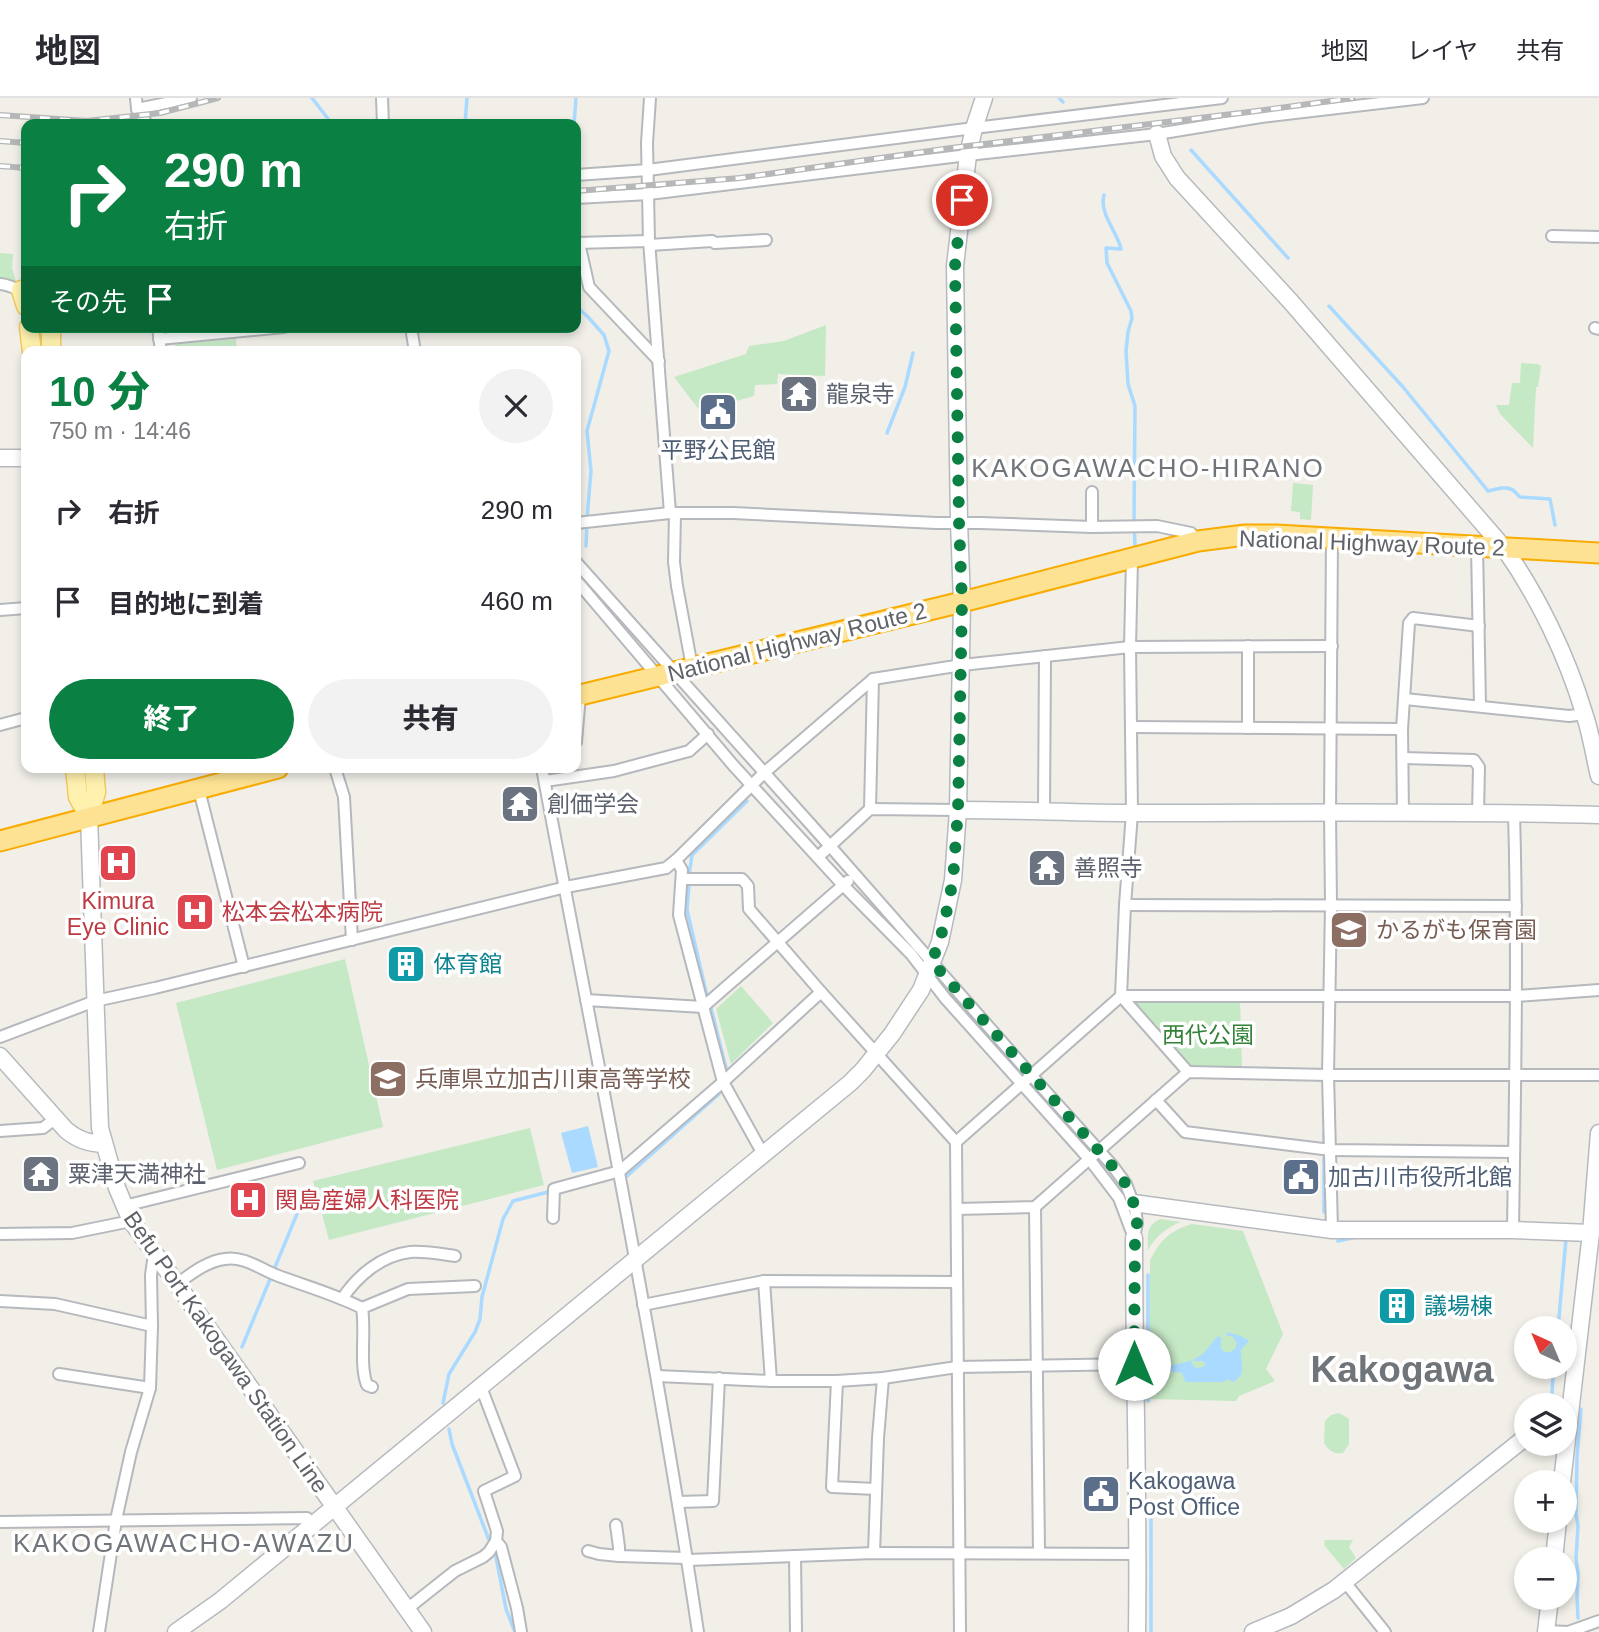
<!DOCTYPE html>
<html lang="ja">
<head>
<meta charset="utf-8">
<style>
  body { margin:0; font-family:Arial,"Noto Sans JP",sans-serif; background:#f2f2f3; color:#2b2b33; height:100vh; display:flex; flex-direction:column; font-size:26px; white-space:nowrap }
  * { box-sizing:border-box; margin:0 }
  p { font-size:23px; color:#7c7c81 }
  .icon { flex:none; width:38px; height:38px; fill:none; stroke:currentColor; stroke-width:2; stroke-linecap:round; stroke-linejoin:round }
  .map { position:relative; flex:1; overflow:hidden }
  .panel { position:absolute; left:21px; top:248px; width:560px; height:427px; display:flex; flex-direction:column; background:#fff; border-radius:14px; box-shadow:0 4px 10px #0003 }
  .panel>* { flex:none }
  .top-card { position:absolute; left:21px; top:21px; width:560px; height:214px; border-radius:14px; box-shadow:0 4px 10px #0003; background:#0b8043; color:#fff; overflow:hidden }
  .needle { width:46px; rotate:316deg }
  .controls { position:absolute; left:1514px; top:1218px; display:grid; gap:14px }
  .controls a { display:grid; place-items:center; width:63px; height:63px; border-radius:50%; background:#fff; box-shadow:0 4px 10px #0003; font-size:35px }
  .pin { position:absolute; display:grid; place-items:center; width:60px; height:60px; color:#fff; margin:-30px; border:4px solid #fff; border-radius:50%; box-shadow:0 2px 7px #0007 }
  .me { position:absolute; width:77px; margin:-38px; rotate:0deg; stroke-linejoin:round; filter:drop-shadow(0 0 5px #0008) }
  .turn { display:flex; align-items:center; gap:24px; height:147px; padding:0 28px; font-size:32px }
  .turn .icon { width:91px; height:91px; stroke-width:2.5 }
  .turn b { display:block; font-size:49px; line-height:60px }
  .then { display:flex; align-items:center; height:66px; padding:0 28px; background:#0003; gap:14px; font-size:26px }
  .round { display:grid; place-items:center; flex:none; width:74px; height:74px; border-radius:37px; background:#f2f2f3 }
  .head { display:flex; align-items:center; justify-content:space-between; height:119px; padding:0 28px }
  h1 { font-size:42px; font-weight:800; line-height:52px; color:#0b8043 }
  .button { display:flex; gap:14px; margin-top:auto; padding:14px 28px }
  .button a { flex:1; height:80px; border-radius:42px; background:#0b8043; color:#fff; font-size:28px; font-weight:800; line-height:80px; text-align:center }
  .button a+a { background:#f2f2f3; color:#2b2b33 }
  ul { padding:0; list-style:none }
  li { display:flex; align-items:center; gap:21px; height:91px; padding:0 28px }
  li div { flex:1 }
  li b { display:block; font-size:26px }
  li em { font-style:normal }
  header { display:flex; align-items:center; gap:42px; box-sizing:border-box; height:98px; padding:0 35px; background:#fff; border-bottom:2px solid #e1e1e2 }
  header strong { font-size:33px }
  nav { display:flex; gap:38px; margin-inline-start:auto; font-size:24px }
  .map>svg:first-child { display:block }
  .green { fill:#c5e8c5 }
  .water { fill:#aadaff }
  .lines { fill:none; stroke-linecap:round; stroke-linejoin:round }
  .stream { stroke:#aadaff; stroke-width:3.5 }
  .street-casing { stroke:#b5b8bc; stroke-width:14 }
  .secondary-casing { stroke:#b6babf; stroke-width:19 }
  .primary-casing { stroke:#f2c960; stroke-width:21 }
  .highway-casing { stroke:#f9ab00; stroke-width:23 }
  .street { stroke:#fff; stroke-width:10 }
  .secondary { stroke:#fff; stroke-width:16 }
  .primary { stroke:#fff2af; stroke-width:18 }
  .highway { stroke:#fde293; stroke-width:19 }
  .rail-casing { stroke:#b6b7b8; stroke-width:6 }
  .rail { stroke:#fff; stroke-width:3.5; stroke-dasharray:10; stroke-linecap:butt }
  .route { stroke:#0b8043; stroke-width:12; stroke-dasharray:0 21.6 }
  .labels { text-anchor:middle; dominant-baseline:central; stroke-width:7; stroke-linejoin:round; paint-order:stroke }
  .worship-label { font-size:23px; fill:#5b616d; stroke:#fff; text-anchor:start }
  .service-label { font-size:23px; fill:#4e5e75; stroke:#fff; text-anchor:start }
  .street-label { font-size:23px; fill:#5f6368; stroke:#fff }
  .health-label { font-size:23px; fill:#be3a42; stroke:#fff; text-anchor:start }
  .education-label { font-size:23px; fill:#785e54; stroke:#fff; text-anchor:start }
  .culture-label { font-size:23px; fill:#0d838f; stroke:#fff; text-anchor:start }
  .park-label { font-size:23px; fill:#348238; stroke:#fff }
  .quarter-label { font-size:26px; letter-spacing:2px; fill:#70757a; stroke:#fff }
  .town-label { font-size:37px; font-weight:bold; fill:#70757a; stroke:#fff }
</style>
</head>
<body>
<header>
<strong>地図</strong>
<nav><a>地図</a><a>レイヤ</a><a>共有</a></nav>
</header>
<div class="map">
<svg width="1599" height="1534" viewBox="0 0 1599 1534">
  <rect width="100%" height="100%" fill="#f1efe8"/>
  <!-- green -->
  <g class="green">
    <polygon points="0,155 13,156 12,170 16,184 14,186 6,181 0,181"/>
    <polygon points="826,227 825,278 778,276 777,286 755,287 754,298 700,313 674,279 746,256 749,248 784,243"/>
    <polygon points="236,241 237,254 171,254 176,246"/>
    <polygon points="1521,265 1537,266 1541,268 1538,289 1536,289 1533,350 1500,316 1496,307 1509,307 1512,285 1520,285"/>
    <polygon points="1293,385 1313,387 1311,422 1300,421 1300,414 1291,413"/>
    <polygon points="345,861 383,1029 217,1072 176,905"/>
    <polygon points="741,888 773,925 731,966 716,911"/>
    <polygon points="1240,903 1242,969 1191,969 1135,905"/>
    <polygon points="530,1030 544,1087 329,1142 313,1083"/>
    <path d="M1160,1121L1181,1124C1167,1129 1155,1139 1148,1152C1148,1137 1145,1129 1160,1121Z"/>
    <path d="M1192,1126L1243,1133L1283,1236L1266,1271L1275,1283L1239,1298L1236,1303L1149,1301L1150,1163C1159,1143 1171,1132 1192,1126Z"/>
    <path d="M1339,1315L1349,1321V1346L1343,1355C1334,1357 1329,1352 1324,1345L1325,1323L1331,1317Z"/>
    <polygon points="1325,1442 1353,1442 1349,1449 1356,1460 1344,1471 1324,1447"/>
  </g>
  <!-- water -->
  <g class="water">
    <polygon points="588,1028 598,1069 572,1075 561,1035"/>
    <path d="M1226,1234L1241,1238L1249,1243L1241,1252C1240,1265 1248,1276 1233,1284L1227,1281L1224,1284H1188L1185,1283L1182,1275L1162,1272L1161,1271C1171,1265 1181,1267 1191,1262L1192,1266L1196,1270L1203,1269L1206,1267L1203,1263H1194L1193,1261C1207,1257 1209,1246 1218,1238L1221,1240V1251L1225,1254H1230L1235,1251L1237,1245L1232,1238H1227Z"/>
  </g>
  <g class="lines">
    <!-- stream -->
    <g class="stream">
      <polyline points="312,0 332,26"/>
      <polyline points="1059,0 1063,4"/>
      <polyline points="465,26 467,0"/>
      <polyline points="574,26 576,0"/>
      <polyline points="1191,52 1288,160"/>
      <path d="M1104,97C1099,116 1117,133 1121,151L1106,150L1107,165L1131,213L1132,220L1128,234L1126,253L1128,286L1135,308L1134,424L1135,447"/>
      <polyline points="576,208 588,219 604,237 609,253 587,333 591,373 587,421"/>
      <polyline points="1329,208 1403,289 1488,393 1501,390 1507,390 1513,392 1520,399 1550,401 1555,427"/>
      <polyline points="887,335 905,289 913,255"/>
      <polyline points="586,448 587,425"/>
      <polyline points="689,777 692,757 747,703"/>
      <polyline points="689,786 687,812 707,898"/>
      <polyline points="711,910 726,970"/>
      <polyline points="1324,1043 1324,1033"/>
      <polyline points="1324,1060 1324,1114"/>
      <polyline points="627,1078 719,996"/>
      <polyline points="1338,1143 1356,1139"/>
      <polyline points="1148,1177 1148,1303"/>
      <polyline points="1558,1230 1566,1141"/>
      <polyline points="242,1249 304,1099"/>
      <polyline points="1552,1296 1553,1277"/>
      <polyline points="443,1305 449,1276 475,1234 480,1221 482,1199 503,1121 513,1103 548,1094"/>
      <polyline points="449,1331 452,1346 489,1442"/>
      <polyline points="1151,1403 1151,1534"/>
      <polyline points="1401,1428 1526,1329"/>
      <polyline points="495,1454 506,1511 515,1534"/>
      <polyline points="1578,1520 1577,1500 1578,1475 1576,1460 1578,1428 1576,1416 1577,1359 1581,1311"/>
    </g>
    <!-- street casing -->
    <g class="street-casing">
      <g id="street">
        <polyline points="136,0 137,11 147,26"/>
        <polyline points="382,0 383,26"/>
        <polyline points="650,0 647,45 649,143 670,415"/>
        <polyline points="137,11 191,0"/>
        <polyline points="576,77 648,72 974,30 1222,0"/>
        <polyline points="576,100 649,96 968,57 1157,36 1261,19 1423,0"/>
        <polyline points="1552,138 1599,139"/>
        <polyline points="576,145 649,143"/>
        <polyline points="579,145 589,189 659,263"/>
        <polyline points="650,147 712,143 715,145 766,142"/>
        <path d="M0,186C9,186 17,193 26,192"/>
        <polyline points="158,229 161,254"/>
        <polyline points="411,229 415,254"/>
        <polyline points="1595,230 1599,231"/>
        <polyline points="159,241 284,229"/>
        <polyline points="1092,394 1092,429"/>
        <polyline points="675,415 674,464 677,488 692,569"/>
        <polyline points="576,425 670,415 733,415 936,425 980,425 1092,429 1157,428 1191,435 1198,443"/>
        <polyline points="1477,448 1480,608"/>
        <polyline points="1132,461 1130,549 1132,715 1125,807 1121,898 1188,974"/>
        <polyline points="576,464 830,748 1031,977 1112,1067 1126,1086 1135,1110 1137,1125 1134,1140"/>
        <polyline points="576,482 733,667 843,787 911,856 945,900 1090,1062 1119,1100 1134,1140"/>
        <polyline points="0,512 26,510"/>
        <polyline points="1248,548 1248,630"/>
        <polyline points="1405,601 1569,618 1585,616"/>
        <polyline points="0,627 26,620"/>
        <polyline points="1131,629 1402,631"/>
        <polyline points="576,644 580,597"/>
        <polyline points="1403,660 1474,662 1479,669 1478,715"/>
        <polyline points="335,670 344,699 352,842"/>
        <path d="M542,670C596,958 655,1245 698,1534"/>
        <polyline points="545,683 614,673 689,653 708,636"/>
        <polyline points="199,692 244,869"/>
        <polyline points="870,711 873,581"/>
        <polyline points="1044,712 1045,558"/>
        <polyline points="1403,715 1402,631 1409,525 1413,520 1479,528"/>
        <polyline points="818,759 870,711 958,712"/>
        <polyline points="676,762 682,772 679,817 723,984 763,1056"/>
        <polyline points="682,781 742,781 748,788 749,811 821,894 956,1044 960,1534"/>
        <polyline points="1125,807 1516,808"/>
        <polyline points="586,902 703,909 848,783"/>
        <polyline points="0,939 95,903 155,890 566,789 666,770 676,762 764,675 873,581 962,567 1130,549 1332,548"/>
        <polyline points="1156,1002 1185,1034 1331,1052 1514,1054"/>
        <polyline points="0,1033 43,1030 56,1020"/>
        <polyline points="956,1044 1121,898 1516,898 1599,892"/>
        <polyline points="124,1108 299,1065"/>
        <polyline points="1035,1109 1039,1455"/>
        <polyline points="957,1111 1035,1109 1188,974 1328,977 1599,977"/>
        <polyline points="553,1120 554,1091 620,1073 723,984 821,894"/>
        <polyline points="1332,1132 1328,977 1331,807 1330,715 1332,440"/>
        <path d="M1513,1132C1515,993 1518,854 1514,715"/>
        <polyline points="0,1136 72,1135 131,1123"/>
        <polyline points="764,1183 771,1283"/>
        <path d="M177,1186C191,1176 207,1163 225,1161C243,1158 259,1170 276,1177C305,1188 334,1196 362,1210C366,1233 359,1267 367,1287L372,1289"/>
        <path d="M342,1201C357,1178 382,1157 410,1154C425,1153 441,1156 455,1158"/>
        <polyline points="0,1203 55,1206 152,1228 151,1177 154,1156"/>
        <polyline points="643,1207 764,1183 957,1184"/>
        <polyline points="362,1210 408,1191 475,1188"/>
        <polyline points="59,1276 150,1290"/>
        <polyline points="657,1278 771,1283 837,1283 883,1280 957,1269 1134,1266"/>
        <polyline points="837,1283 832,1389 876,1391"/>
        <polyline points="678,1404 713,1403 719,1280"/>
        <polyline points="0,1424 307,1420 312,1427"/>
        <polyline points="616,1427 619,1449 619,1458"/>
        <polyline points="496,1443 501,1449 517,1510 521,1534"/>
        <polyline points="588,1453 599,1456 619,1458 687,1460"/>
        <polyline points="874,1455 878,1340 883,1280"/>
        <polyline points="795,1458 796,1534"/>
        <polyline points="688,1462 874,1455 1138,1456"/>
        <polyline points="1345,1484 1385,1534"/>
        <polyline points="407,1511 455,1473 483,1459 489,1454 496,1443 497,1433 484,1393 515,1378 481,1289"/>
        <polyline points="1546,1533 1568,1534 1599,1523"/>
        <polyline points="99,1534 116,1422 131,1354 150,1290 152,1228"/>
      </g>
    </g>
    <!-- secondary casing -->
    <g class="secondary-casing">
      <g id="secondary">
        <path d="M1157,36L1163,58L1177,80L1291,204L1504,450C1538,498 1567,558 1584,615C1591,635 1594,657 1599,678"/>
        <polyline points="0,360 26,360"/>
        <path d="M958,712C1018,712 1078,715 1138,715C1292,715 1445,713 1599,717"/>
        <polyline points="89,719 100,1030 117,1090 131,1123 177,1186 423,1534"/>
        <path d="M0,958L66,1032C78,1042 88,1045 104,1046"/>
        <polyline points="1133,1105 1332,1132 1513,1132 1591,1135"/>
        <path d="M1134,1140C1134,1272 1139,1403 1137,1534"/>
        <polyline points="1562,1384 1591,1135 1599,1035"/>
        <polyline points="1554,1461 1558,1423"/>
        <polyline points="176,1534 220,1503 850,985 863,972 892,936 921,892 940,844 953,782 958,712 962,504 959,424 955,168 968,57 974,30 984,0"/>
        <polyline points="1253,1534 1291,1518 1334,1492 1526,1339"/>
        <polyline points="1546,1534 1550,1500"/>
      </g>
    </g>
    <!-- primary casing -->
    <g class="primary-casing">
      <g id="primary">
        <polyline points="21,192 26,208"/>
        <polyline points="29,229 32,254"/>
        <polyline points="51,229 51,254"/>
        <polyline points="75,670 78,699 89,719"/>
        <polyline points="89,719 96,694 94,670"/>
      </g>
    </g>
    <!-- highway casing -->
    <g class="highway-casing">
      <g id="highway">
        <polyline points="576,598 962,504 1198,443 1245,437 1276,437 1599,455"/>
        <polyline points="0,743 278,670"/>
      </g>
    </g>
    <!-- street -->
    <use href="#street" class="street"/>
    <!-- secondary -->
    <use href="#secondary" class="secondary"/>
    <!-- primary -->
    <use href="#primary" class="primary"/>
    <!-- highway -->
    <use href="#highway" class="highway"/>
    <!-- rail casing -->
    <g class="rail-casing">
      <g id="rail">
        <polyline points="0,17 87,23 160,15 218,0"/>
        <polyline points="0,43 26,45"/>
        <polyline points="0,68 26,70"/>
        <polyline points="576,93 740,80 951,50 1249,14 1353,0"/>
      </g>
    </g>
    <!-- rail -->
    <use href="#rail" class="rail"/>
  </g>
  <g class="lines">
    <!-- route -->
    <polyline class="route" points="962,102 955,168 959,424 962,504 958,712 953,782 943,831 932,864 1122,1079 1131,1097 1135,1110 1137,1125 1135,1140 1134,1266"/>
  </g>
  <!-- icons -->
  <defs>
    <g id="temple-square" transform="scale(2.0125)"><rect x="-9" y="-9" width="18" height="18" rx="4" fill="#6b7280" stroke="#fff"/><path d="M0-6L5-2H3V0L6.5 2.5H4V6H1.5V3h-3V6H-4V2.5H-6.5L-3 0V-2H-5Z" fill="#fff"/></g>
    <g id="civic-square" transform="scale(2.0125)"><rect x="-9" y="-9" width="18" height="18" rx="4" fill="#5c6f8a" stroke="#fff"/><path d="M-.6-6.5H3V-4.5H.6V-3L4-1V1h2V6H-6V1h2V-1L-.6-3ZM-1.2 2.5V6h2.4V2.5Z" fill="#fff"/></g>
    <g id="hospital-square" transform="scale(2.0125)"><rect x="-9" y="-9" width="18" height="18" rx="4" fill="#e0444e" stroke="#fff"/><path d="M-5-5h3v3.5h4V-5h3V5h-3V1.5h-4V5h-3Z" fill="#fff"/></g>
    <g id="school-square" transform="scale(2.0125)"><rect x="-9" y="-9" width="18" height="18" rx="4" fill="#8d6e63" stroke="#fff"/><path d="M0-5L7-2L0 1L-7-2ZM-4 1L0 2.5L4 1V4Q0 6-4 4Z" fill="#fff"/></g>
    <g id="building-square" transform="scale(2.0125)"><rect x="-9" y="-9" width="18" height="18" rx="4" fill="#0f9aa8" stroke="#fff"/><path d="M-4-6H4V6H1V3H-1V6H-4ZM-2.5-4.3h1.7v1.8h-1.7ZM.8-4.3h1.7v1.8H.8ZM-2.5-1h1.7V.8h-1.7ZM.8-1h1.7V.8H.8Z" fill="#fff"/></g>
  </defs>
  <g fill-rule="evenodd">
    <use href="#temple-square" x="799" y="296"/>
    <use href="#civic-square" x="718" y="314"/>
    <use href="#temple-square" x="520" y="706"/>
    <use href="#hospital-square" x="118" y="765"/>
    <use href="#temple-square" x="1047" y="770"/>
    <use href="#hospital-square" x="195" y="814"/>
    <use href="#school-square" x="1349" y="832"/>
    <use href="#building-square" x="406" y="866"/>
    <use href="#school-square" x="388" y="981"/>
    <use href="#temple-square" x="41" y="1076"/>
    <use href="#civic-square" x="1301" y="1079"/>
    <use href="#hospital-square" x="248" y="1102"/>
    <use href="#building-square" x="1397" y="1208"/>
    <use href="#civic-square" x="1101" y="1396"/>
  </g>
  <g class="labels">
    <!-- worship labels -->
    <g class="worship-label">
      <text x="826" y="296">龍泉寺</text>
      <text x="547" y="706">創価学会</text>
      <text x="1074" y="770">善照寺</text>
      <text x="68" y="1076">粟津天満神社</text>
    </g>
    <!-- service labels -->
    <g class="service-label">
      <text x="718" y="352" text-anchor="middle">平野公民館</text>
      <text x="1328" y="1079">加古川市役所北館</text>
      <text x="1128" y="1383">Kakogawa<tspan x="1128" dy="26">Post Office</tspan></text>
    </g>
    <!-- street labels -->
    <g class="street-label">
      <text transform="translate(1372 445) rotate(2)">National Highway Route 2</text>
      <text transform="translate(797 544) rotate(-14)">National Highway Route 2</text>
      <text transform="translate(226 1254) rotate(55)">Befu Port Kakogawa Station Line</text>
    </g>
    <!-- health labels -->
    <g class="health-label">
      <text x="118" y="803" text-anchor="middle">Kimura<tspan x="118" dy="26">Eye Clinic</tspan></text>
      <text x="222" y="814">松本会松本病院</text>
      <text x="275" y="1102">関島産婦人科医院</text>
    </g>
    <!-- education labels -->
    <g class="education-label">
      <text x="1376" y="832">かるがも保育園</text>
      <text x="415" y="981">兵庫県立加古川東高等学校</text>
    </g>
    <!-- culture labels -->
    <g class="culture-label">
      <text x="433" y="866">体育館</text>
      <text x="1424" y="1208">議場棟</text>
    </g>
    <!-- park labels -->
    <g class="park-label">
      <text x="1208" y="937">西代公園</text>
    </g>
    <!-- quarter labels -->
    <g class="quarter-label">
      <text x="1148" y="370">KAKOGAWACHO-HIRANO</text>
      <text x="184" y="1445">KAKOGAWACHO-AWAZU</text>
    </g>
    <!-- town labels -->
    <g class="town-label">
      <text x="1402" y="1271">Kakogawa</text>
    </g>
  </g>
</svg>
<div class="controls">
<a><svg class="needle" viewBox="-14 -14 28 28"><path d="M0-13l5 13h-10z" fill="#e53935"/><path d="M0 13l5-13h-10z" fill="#7c7c81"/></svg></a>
<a><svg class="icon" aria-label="layers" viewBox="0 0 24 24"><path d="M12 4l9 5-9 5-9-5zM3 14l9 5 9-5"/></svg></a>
<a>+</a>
<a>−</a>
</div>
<div class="pin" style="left:962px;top:102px;background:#d93025"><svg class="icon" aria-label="arrive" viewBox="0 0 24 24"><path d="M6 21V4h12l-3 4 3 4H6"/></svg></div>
<svg class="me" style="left:1134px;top:1266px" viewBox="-20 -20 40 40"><circle r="19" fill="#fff"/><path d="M0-13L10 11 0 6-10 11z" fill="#0b8043"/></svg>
<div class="top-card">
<div class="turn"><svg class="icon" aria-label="right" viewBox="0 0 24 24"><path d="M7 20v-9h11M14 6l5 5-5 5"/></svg><div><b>290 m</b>右折</div></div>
<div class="then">その先<svg class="icon" aria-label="arrive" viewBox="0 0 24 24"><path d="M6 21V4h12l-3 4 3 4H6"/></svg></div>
</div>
<section class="panel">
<div class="head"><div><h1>10 分</h1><p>750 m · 14:46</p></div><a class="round"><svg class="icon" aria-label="close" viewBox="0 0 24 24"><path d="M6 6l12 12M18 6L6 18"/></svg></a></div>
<ul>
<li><svg class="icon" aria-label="right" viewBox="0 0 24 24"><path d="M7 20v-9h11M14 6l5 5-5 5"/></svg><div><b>右折</b></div><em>290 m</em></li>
<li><svg class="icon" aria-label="arrive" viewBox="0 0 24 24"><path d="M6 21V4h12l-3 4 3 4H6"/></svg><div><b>目的地に到着</b></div><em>460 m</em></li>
</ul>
<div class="button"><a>終了</a><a>共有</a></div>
</section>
</div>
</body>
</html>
